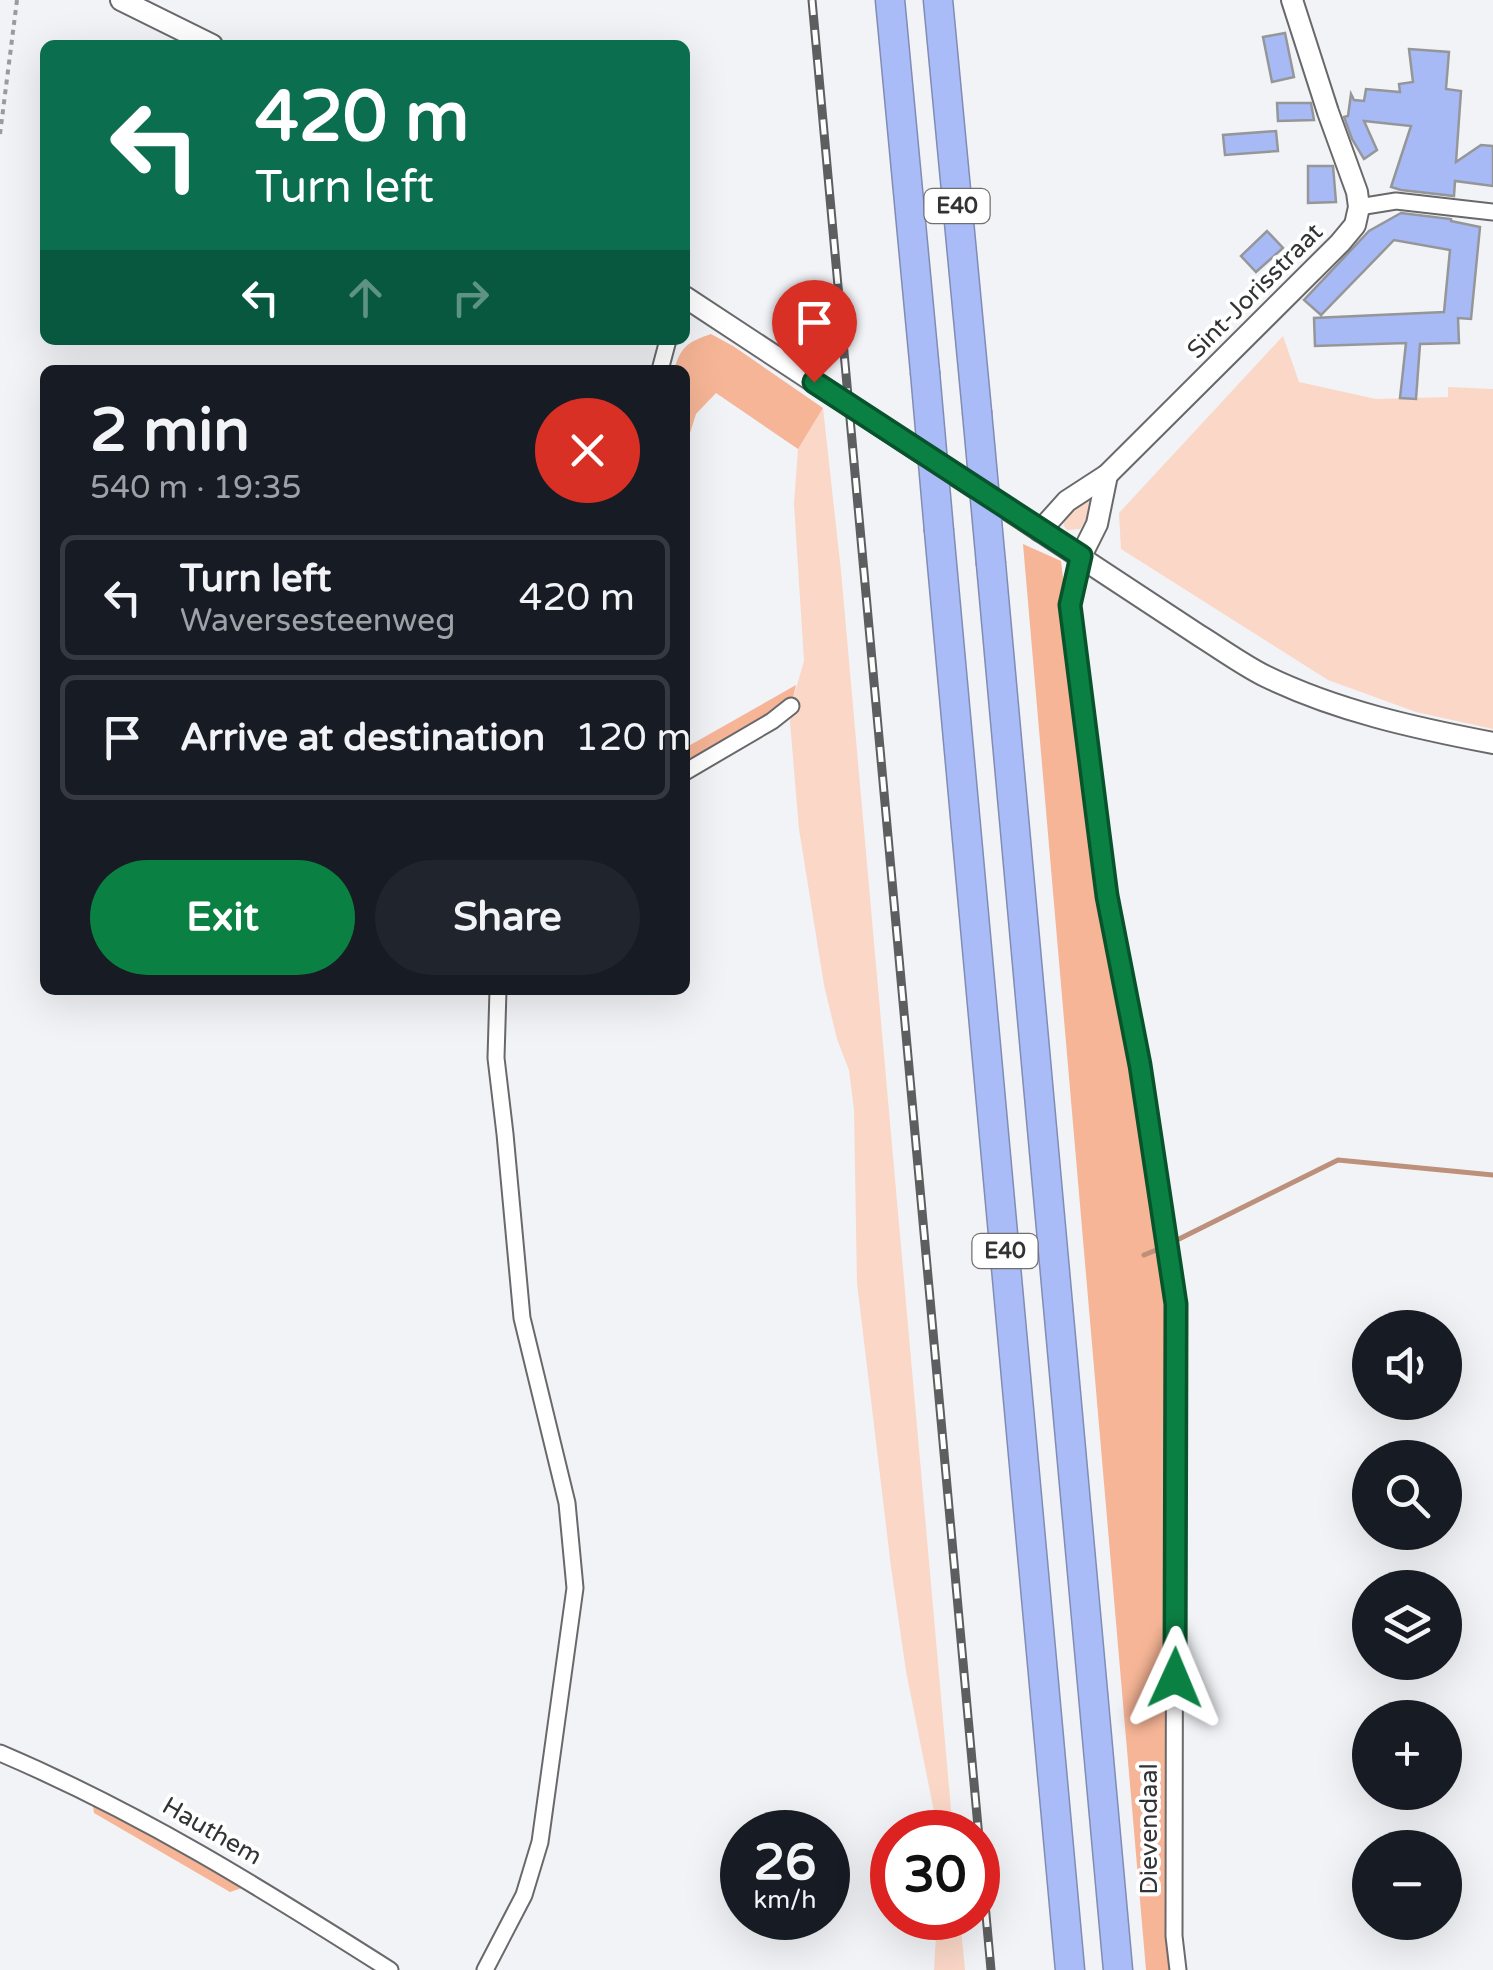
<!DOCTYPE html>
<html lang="en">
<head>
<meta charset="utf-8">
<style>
  body { margin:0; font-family:"Varela Round",sans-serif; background:#20242c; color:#f1f3f6; height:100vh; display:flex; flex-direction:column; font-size:38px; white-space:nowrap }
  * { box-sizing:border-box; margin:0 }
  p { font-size:32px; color:#9ea1a6 }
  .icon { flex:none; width:55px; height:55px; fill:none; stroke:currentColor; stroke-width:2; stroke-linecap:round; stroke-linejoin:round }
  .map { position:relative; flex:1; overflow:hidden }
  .details { position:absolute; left:40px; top:365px; width:650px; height:630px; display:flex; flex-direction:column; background:#171b24; border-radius:15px; box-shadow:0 10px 40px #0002 }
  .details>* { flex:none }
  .top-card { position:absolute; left:40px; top:40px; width:650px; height:305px; border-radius:15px; box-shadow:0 10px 40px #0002; background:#0b6e4f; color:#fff; overflow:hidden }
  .fabs { position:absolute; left:1352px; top:1310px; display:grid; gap:20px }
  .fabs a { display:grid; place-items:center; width:110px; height:110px; border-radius:50%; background:#171b24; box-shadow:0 10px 40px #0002; font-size:50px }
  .speed { position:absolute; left:720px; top:1810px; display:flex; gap:20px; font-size:50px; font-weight:700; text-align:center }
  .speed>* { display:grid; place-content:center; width:130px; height:130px; border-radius:50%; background:#171b24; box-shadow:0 10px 40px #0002; line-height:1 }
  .speed small { font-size:25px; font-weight:400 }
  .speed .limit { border:15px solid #d22; background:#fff; color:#111 }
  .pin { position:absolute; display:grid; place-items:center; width:85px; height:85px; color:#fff; margin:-102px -42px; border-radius:50% 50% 50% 0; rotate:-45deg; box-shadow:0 0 10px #0007 }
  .pin .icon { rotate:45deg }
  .me { position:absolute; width:110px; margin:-55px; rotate:1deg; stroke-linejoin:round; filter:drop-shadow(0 0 8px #0008) }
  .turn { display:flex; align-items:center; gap:35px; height:210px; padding:0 50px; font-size:45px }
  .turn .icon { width:130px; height:130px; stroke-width:2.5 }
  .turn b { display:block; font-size:70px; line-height:85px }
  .lanes { display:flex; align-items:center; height:95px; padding:0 50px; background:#0003; justify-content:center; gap:50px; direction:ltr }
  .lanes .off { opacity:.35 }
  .round { display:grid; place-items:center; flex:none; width:105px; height:105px; border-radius:52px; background:#20242c }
  .head { display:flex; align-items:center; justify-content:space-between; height:170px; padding:0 50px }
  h1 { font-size:60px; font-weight:700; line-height:75px }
  .button { display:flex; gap:20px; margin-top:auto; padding:20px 50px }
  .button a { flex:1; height:115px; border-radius:60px; background:#0b8043; color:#fff; font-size:40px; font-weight:700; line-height:115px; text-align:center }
  .button a+a { background:#20242c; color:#f1f3f6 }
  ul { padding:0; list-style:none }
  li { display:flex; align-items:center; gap:30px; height:125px; margin:0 20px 15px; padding:0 30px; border:5px solid #363941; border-radius:15px }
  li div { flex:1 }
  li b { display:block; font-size:38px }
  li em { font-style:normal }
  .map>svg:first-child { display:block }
  .green { fill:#fad7c7 }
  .forest { fill:#f6b596 }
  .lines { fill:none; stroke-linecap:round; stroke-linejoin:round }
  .stream { stroke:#bd907b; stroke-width:5 }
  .building { fill:#a8baf6; stroke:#959698; stroke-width:2.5 }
  .minor-casing { stroke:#69696c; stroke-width:19 }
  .tertiary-casing { stroke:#69696c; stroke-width:24 }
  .motorway-casing { stroke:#808cb3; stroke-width:31 }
  .path { stroke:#9a9b9d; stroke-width:4; stroke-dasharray:5 5; stroke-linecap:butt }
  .minor { stroke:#fff; stroke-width:15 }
  .tertiary { stroke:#fff; stroke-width:20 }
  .motorway { stroke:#aabcf8; stroke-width:28 }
  .rail-casing { stroke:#5d5e5f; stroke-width:9 }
  .rail { stroke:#fff; stroke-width:5; stroke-dasharray:15; stroke-linecap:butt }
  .motorway-bridge-casing { stroke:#808cb3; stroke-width:31; stroke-linecap:butt }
  .motorway-bridge { stroke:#aabcf8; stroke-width:28 }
  .route-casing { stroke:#07532c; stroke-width:25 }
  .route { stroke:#0b8043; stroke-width:18 }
  .labels { text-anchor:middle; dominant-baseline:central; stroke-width:8; stroke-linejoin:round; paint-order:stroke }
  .shield { fill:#fff; stroke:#707071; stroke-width:2.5 }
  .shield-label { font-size:22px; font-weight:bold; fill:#323334 }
  .street-label { font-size:25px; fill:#323334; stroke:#fff }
</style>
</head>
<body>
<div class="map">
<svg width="1493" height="1970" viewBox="0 0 1493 1970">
  <rect width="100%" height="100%" fill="#f2f3f6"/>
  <!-- green -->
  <g class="green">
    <polygon points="1283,336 1299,382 1376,399 1448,397 1448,387 1493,389 1493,729 1416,712 1328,680 1121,549 1119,513"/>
    <polygon points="823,408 841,571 953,1832 938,1832 906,1671 891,1567 857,1283 854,1110 849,1070 837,1039 824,985 799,829 790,722 792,702 804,661 794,504 798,449"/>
    <polygon points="1088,499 1091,504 1090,515 1080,529 1067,530 1064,526 1063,515"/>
    <polygon points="937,1918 960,1918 965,1970 934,1970"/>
  </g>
  <!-- forest -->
  <g class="forest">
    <path d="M711,334L733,346L823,408L798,449L716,393L696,414L685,449V370H674C681,346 688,342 711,334Z"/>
    <polygon points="1023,544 1061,561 1073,662 1127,1031 1152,1183 1166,1293 1170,1431 1174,1970 1146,1970"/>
    <polygon points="796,685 792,702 685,764 685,748"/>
    <polygon points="92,1800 245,1887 230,1892 94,1813"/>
  </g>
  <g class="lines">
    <!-- stream -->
    <g class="stream">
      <polyline points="1175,1241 1338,1160 1493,1175"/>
      <polyline points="1144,1255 1161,1248"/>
    </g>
  </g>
  <!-- building -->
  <g class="building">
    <polygon points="1285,33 1294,77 1272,82 1263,37"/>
    <polygon points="1409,49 1449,52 1446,89 1461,91 1456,162 1481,145 1493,146 1493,186 1455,181 1454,196 1401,190 1391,187 1411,126 1364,121 1377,150 1364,159 1352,139 1344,117 1348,116 1351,94 1354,100 1364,101 1366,89 1400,92 1399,84 1413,82"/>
    <polygon points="1277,103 1311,103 1314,120 1278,121"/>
    <polygon points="1276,131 1278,151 1225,155 1223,135"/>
    <polygon points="1308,166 1333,166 1336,202 1308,203"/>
    <polygon points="1401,213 1451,219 1451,221 1480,227 1471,319 1458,318 1459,343 1420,344 1416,399 1400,398 1406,343 1315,346 1314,318 1444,312 1450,250 1394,240 1321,315 1304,300 1369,231"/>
    <polygon points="1267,231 1283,248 1256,272 1241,256"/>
  </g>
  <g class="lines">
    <!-- minor casing -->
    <g class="minor-casing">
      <g id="minor">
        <polyline points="1359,207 1396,201 1493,212"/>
        <polyline points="660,370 668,340"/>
        <polyline points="1081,556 1071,605 1107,897 1140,1065 1175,1304 1174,1936 1178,1970"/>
        <polyline points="685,772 772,721 791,706"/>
        <path d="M0,1753C141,1813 261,1888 390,1970"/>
        <polyline points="485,1970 524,1895 540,1842 575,1588 567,1503 522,1318 505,1134 496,1058 498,990"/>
      </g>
    </g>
    <!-- tertiary casing -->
    <g class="tertiary-casing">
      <g id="tertiary">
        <polyline points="121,0 212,45"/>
        <path d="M685,297L1200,636C1221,649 1243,665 1265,676C1337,711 1415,728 1493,743"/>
        <polyline points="1040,531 1067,501 1107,475 1340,243 1355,225 1359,207 1357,192 1328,112 1292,0"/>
        <polyline points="1081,556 1097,524 1107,475"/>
      </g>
    </g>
    <!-- motorway casing -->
    <g class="motorway-casing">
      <g id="motorway">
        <polyline points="890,0 925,372"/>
        <polyline points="938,0 977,412"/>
        <polyline points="939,531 1070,1970"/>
        <polyline points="991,564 1118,1970"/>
      </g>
    </g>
    <!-- path -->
    <polyline class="path" points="0,134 17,0"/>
    <!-- minor -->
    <use href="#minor" class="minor"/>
    <!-- tertiary -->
    <use href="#tertiary" class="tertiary"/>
    <!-- motorway -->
    <use href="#motorway" class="motorway"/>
    <!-- rail casing -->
    <g class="rail-casing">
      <polyline id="rail" points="812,0 991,1970"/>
    </g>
    <!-- rail -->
    <use href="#rail" class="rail"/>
    <!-- motorway-bridge casing -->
    <g class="motorway-bridge-casing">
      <g id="motorway-bridge">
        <polyline points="925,372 939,531"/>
        <polyline points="977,412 991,564"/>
      </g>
    </g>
    <!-- motorway-bridge -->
    <use href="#motorway-bridge" class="motorway-bridge"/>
  </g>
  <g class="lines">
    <!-- route casing -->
    <g class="route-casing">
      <polyline id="route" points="814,382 1081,556 1070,605 1099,834 1107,896 1140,1065 1176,1304 1175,1678"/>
    </g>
    <!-- route -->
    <use href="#route" class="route"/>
  </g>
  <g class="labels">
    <!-- shield labels -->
    <g class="shield">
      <rect x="924.5" y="189" width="65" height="34" rx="8"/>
      <rect x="972.5" y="1234" width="65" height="34" rx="8"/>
    </g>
    <g class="shield-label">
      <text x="957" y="206">E40</text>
      <text x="1005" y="1251">E40</text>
    </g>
    <!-- street labels -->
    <g class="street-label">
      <text transform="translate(1255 291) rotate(-45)">Sint-Jorisstraat</text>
      <text transform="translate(1149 1829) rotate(-90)">Dievendaal</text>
      <text transform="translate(212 1831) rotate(30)">Hauthem</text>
    </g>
  </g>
</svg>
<div class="fabs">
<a><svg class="icon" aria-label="sound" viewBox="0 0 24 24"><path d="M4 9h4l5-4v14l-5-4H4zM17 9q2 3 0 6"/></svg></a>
<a><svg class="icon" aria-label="search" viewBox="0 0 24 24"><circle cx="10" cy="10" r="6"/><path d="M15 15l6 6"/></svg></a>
<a><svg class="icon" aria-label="layers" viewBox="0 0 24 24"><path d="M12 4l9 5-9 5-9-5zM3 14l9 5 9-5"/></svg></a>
<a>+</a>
<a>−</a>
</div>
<div class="speed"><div>26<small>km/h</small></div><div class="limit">30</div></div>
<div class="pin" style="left:814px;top:382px;background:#d93025"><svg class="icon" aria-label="arrive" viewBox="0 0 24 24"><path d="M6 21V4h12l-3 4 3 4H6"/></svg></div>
<svg class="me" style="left:1175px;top:1678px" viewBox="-20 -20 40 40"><path d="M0-17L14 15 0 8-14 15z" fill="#0b8043" stroke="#fff" stroke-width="4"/></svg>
<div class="top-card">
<div class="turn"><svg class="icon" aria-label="left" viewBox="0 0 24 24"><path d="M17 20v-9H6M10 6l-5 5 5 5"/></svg><div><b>420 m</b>Turn left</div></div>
<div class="lanes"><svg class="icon" aria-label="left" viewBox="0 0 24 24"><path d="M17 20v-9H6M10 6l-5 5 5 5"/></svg><svg class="icon off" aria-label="ahead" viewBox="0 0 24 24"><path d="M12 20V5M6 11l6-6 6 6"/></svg><svg class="icon off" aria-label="right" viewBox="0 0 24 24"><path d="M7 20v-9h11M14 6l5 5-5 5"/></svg></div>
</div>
<section class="details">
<div class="head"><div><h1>2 min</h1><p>540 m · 19:35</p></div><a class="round" style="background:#d93025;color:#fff"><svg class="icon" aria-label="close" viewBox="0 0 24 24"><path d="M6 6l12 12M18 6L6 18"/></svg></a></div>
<ul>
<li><svg class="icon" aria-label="left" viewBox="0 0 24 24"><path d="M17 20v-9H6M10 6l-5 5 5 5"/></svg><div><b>Turn left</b><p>Waversesteenweg</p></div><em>420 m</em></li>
<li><svg class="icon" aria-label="arrive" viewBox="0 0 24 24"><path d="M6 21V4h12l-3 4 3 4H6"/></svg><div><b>Arrive at destination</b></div><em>120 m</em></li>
</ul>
<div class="button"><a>Exit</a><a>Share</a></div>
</section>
</div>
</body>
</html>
